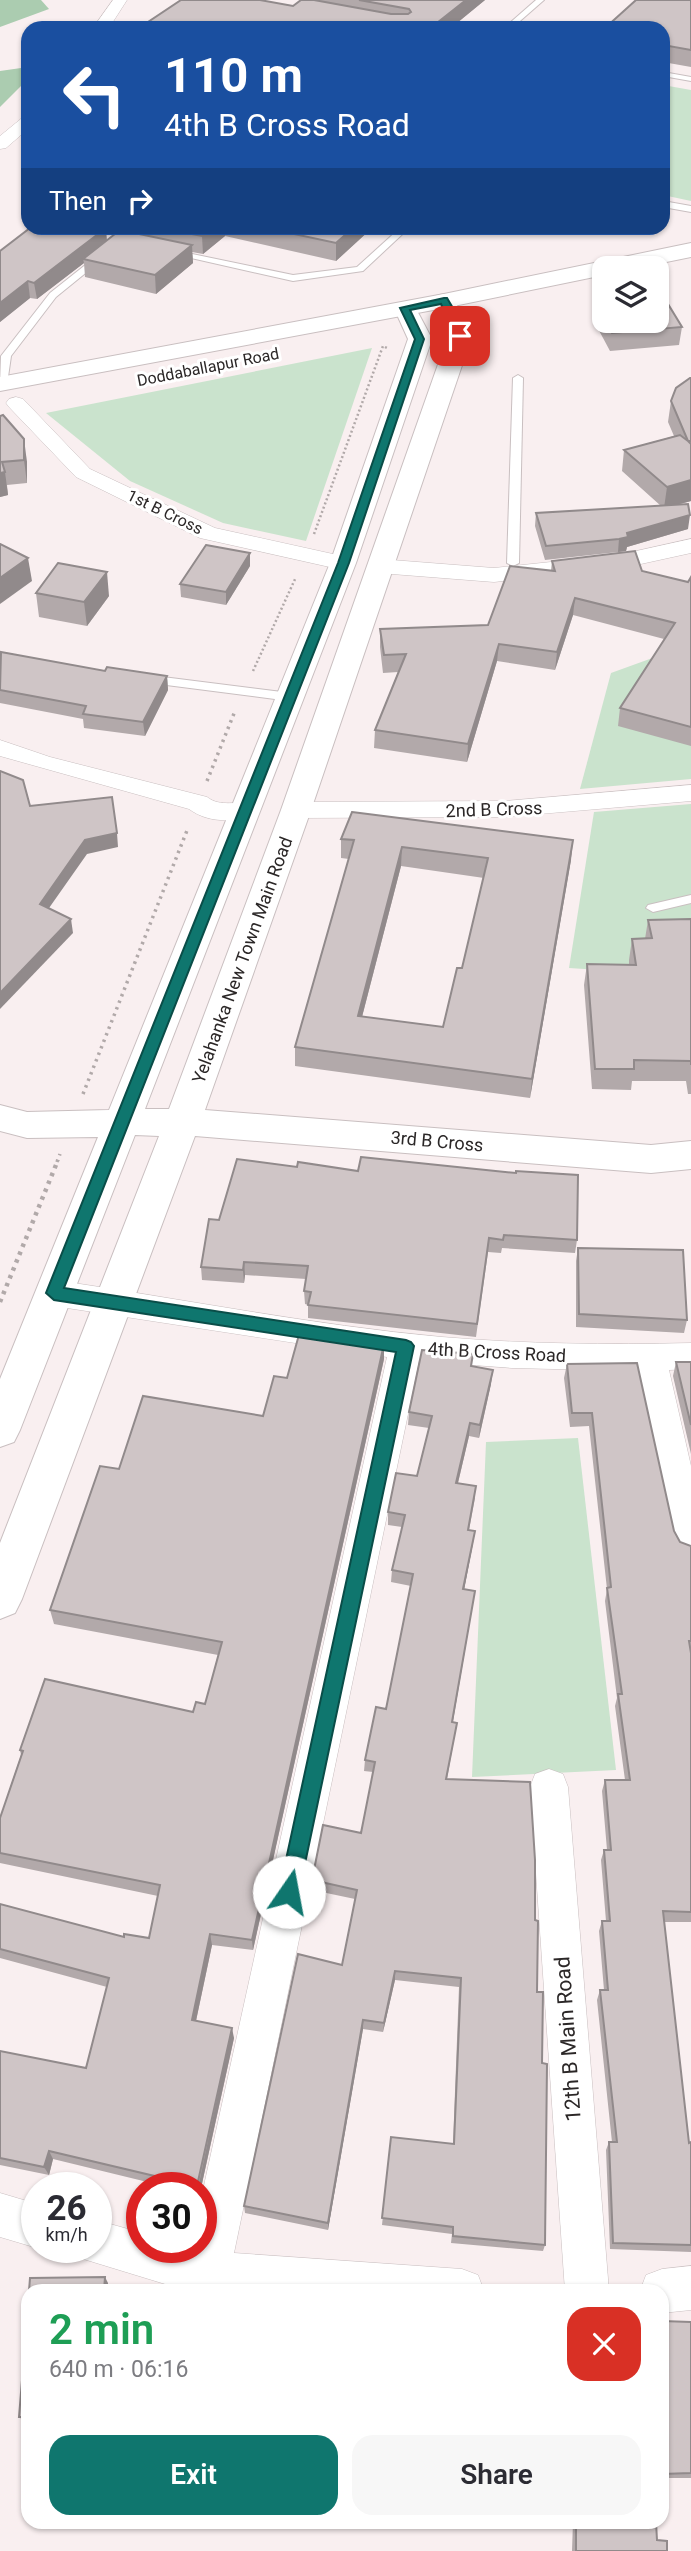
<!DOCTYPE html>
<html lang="en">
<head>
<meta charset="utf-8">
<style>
  body { margin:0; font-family:Roboto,sans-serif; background:#f7f7f7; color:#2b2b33; height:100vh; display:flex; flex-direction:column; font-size:26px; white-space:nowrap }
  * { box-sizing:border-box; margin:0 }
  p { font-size:23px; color:#7c7c81 }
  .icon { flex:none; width:38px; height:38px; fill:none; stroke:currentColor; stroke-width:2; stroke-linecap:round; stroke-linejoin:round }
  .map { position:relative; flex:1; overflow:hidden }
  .details { position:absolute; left:21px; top:2284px; width:648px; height:245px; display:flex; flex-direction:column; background:#fff; border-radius:21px; box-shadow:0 2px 5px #0004 }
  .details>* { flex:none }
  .hud { position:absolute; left:21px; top:21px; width:649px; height:214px; border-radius:21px; box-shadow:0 2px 5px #0004; background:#1a4fa0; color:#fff; overflow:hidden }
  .buttons { position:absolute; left:592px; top:256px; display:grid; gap:14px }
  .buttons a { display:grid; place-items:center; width:77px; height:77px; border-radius:14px; background:#fff; box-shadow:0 2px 5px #0004; font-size:35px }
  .speed { position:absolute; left:21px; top:2172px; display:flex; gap:14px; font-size:35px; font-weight:700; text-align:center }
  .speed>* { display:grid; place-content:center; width:91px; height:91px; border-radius:50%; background:#fff; box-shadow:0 2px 5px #0004; line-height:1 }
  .speed small { font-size:18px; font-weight:400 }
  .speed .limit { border:10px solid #d22; background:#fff; color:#111 }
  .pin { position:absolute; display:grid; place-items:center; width:60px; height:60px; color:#fff; margin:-30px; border-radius:14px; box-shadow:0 4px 10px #0006 }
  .me { position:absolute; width:77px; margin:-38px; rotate:12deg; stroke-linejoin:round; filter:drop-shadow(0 0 5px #0008) }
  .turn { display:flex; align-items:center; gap:24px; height:147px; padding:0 28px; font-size:32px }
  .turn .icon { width:91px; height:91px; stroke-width:2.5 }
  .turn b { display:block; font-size:49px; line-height:60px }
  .then { display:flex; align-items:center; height:66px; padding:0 28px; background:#0003; gap:14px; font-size:26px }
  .round { display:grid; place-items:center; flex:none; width:74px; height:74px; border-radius:21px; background:#f7f7f7 }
  .overview { display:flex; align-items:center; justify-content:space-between; height:119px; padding:0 28px }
  h1 { font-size:42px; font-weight:600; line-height:52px; color:#1e9e55 }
  .button { display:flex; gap:14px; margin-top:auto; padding:14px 28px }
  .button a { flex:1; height:80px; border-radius:21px; background:#0f766e; color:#fff; font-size:28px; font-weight:600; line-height:80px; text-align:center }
  .button a+a { background:#f7f7f7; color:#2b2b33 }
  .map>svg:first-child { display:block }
  .green { fill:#cae3cd }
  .forest { fill:#abccb0 }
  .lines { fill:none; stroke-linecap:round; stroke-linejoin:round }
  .lane-casing { stroke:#c9bfc0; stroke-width:2 }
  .street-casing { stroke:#c9bfc0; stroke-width:1 }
  .secondary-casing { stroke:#c9bfc0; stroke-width:2 }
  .primary-casing { stroke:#c9bfc0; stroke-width:2 }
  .path-far2 { stroke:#b1a9a9; stroke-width:2.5; stroke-dasharray:2 2.5; stroke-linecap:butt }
  .path-far1 { stroke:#b1a9a9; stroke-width:3.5; stroke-dasharray:2.5 4.5; stroke-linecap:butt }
  .path { stroke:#b1a9a9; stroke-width:4.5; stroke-dasharray:3.5 5; stroke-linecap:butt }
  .lane { fill:#fff; fill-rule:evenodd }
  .street { fill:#fff; fill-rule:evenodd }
  .secondary { fill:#fff; fill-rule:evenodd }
  .primary { fill:#fff; fill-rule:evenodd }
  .wall { fill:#b2a9aa; fill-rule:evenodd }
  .shaded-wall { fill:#918a8b }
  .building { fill:#cfc5c6; stroke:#918a8b; stroke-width:2; fill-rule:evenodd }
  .route { fill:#0f766e; stroke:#0a4d48; stroke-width:2 }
  .labels { text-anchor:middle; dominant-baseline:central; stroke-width:6; stroke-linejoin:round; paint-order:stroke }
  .far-street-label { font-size:16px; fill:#2b2727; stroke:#fff }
  .street-label { font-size:18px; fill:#2b2727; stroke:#fff }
  .near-street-label { font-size:21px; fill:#2b2727; stroke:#fff }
</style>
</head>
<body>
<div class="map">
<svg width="691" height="2551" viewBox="0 0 691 2551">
  <rect width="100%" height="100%" fill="#f9eff0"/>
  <!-- green -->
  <g class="green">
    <polygon points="663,85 691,90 691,201 663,195"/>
    <polygon points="372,348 306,541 223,523 130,481 46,413"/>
    <polygon points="691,644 691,779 580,789 611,673"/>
    <polygon points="691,804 691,976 569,968 594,812"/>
    <polygon points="578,1438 616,1770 472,1777 486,1442"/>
  </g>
  <!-- forest -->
  <g class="forest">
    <polygon points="0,0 41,0 49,9 0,27"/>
    <polygon points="21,68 28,70 27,80 0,107 0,71"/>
  </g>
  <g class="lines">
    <!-- lane casing -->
    <g class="lane-casing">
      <g id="lane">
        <polygon points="536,0 544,0 512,28 504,28"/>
        <polygon points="663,72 691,77 691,81 663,76"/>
        <polygon points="663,201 691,206 691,212 663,207"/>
        <polygon points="132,228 141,228 56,297 11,356 7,384 0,386 1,356 50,293"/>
        <polygon points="400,228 409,228 363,271 293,281 169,253 173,250 293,275 357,267"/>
        <polygon points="518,375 523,378 519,563 513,566 507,563 513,378"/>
        <polygon points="147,675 290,693 296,697 290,701 143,682 141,679"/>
        <polygon points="691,895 691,903 653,912 646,908 648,905"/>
      </g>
    </g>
    <!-- street casing -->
    <g class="street-casing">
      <g id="street">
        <polygon points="113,0 127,0 109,28 93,28"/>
        <polygon points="28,116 28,129 6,148 0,149 0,136 22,118"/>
        <polygon points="16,397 23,399 90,469 215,528 351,558 354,563 351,568 343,570 200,538 76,477 9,407 6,403 9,399"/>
        <polygon points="691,539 691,553 618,569 494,582 379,573 371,571 368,566 371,561 379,559 494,568 618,555"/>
        <path d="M0,740L50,757L207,797C221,808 237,800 254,804L258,810L254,816C231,822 208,823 189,809L0,756Z"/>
        <polygon points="691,785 691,801 504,817 296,818 287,816 283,810 287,804 296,802 504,801"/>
        <path d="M54,1280C183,1299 312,1325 442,1337C525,1344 608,1345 691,1343V1369L669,1370L691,1466V1558L679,1554L673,1543L636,1371L512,1368L419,1361L234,2253L462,2269L478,2275L484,2291H188L80,2258L76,2247H96V2220L142,2233V2247H201V2199L387,1357L54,1306L43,1302L38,1293L43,1284Z"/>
        <polygon points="549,1769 563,1774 568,1787 609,2291 565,2291 530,1787 535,1774"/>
        <polygon points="0,2193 37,2204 37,2247 39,2247 37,2248 0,2237"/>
        <polygon points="691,2266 691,2310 662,2313 662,2291 640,2291 646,2275 662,2269"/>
      </g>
    </g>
    <!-- secondary casing -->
    <g class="secondary-casing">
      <polygon id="secondary" points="444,294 452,296 455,301 472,336 311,810 205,1110 651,1145 691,1141 691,1169 651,1173 195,1136 22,1599 15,1613 0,1619 0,1543 159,1136 135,1135 20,1430 14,1442 0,1447 0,1379 98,1137 27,1138 0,1131 0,1105 27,1112 109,1110 330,563 408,339 394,308 397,303 413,303 432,339 356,563 145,1109 169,1109 281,810 448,336 433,301 436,296"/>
    </g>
    <!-- primary casing -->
    <g class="primary-casing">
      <polygon id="primary" points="691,243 691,257 637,268 604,268 604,275 444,308 0,391 0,377 444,294"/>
    </g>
    <!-- path-far2 -->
    <g class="path-far2">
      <polyline points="314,534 383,346 387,348"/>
      <polyline points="253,671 296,577"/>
    </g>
    <!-- path-far1 -->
    <g class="path-far1">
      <polyline points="207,781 235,711"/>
      <polyline points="83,1094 188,828"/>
      <polyline points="57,1162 60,1154"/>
    </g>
    <!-- path -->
    <polyline class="path" points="0,1302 58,1160"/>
    <!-- lane -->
    <use href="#lane" class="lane"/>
    <!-- street -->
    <use href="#street" class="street"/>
    <!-- secondary -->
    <use href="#secondary" class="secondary"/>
    <!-- primary -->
    <use href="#primary" class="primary"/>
  </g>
  <!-- wall -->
  <g class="wall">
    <polygon points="301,0 485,0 453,26 293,6"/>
    <polygon points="691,0 691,67 663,62 663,28"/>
    <path d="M30,228H128L124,231L132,232V228H372L336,261L225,236L203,254L192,252L193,263L156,294L85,277L84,263L37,299L30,298L0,322V251ZM106,234L113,235L107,241Z"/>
    <polygon points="597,305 604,305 604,320 656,320 682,327 679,345 610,351 595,323"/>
    <polygon points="691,378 691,501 677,505 688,529 627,547 626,551 618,552 545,560 535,526 536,513 661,506 622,471 624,450 674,436 668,422 671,401"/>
    <polygon points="0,416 27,462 27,483 7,485 8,495 0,497"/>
    <polygon points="552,561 642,571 688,582 691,577 691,746 618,726 620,708 664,639 573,615 555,670 497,661 467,762 374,748 375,730 398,672 383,673 380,647 380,629 488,625 551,571"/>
    <polygon points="250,566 226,605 181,597 180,584"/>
    <polygon points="36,593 109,596 87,626 39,617"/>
    <polygon points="0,653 105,671 167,676 168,690 145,736 84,728 83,719 0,703"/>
    <path d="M341,839L571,860L530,1098L295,1066V1047L349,859L341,858ZM401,866L484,878L462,968L443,1027L362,1017Z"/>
    <polygon points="691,919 691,1094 688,1094 686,1081 632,1081 631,1090 592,1089 584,985 587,964 629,965 629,960 632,939 645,939 648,920"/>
    <polygon points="237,1159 577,1240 575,1253 502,1248 501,1253 488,1252 476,1337 308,1318 308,1305 305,1304 304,1291 306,1279 245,1275 244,1283 202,1280 201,1267 219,1220"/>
    <polygon points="578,1248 687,1320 684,1333 576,1327 576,1261"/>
    <polygon points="384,1359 253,1950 212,1945 196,2021 234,2038 201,2188 172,2188 53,2159 49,2175 0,2165 0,2051 86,2068 107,1987 0,1958 0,1904 124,1937 149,1938 158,1896 0,1863 0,1818 21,1755 20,1750 193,1712 205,1704 218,1655 54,1624 50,1610 119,1469 263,1416 287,1378"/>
    <polygon points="676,1362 691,1362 691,1454 673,1376"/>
    <polygon points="567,1364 674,1531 680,1542 691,1546 691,1922 664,1922 689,2143 691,2142 691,2252 610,2249 606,2150 609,2142 612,2142 597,2000 600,1990 604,1990 599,1931 602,1921 606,1921 601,1860 604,1850 607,1850 602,1791 605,1780 625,1780 615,1706 617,1698 605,1601 607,1589 589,1426 570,1427 564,1378"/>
    <polygon points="472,1366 491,1384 479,1438 469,1436 458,1483 475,1498 469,1530 473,1543 464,1589 475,1591 452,1722 457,1723 447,1779 535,1920 537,1992 542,2063 545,2245 543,2251 451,2243 452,2234 382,2225 391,2137 453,2144 459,1987 395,1980 383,2032 363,2029 328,2230 245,2213 244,2206 342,1965 355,1899 312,1890 312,1880 361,1833 373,1772 364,1771 365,1760 386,1709 411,1586 391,1582 392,1570 402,1527 388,1525 388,1512 417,1476 429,1428 408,1425 409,1412"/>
    <polygon points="28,2307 28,2421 24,2421 19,2417"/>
    <polygon points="662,2321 691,2322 691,2478 662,2478"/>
    <polygon points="573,2522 656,2522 657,2540 667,2551 572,2551"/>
  </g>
  <!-- shaded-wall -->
  <g class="shaded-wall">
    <polygon points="466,0 485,0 451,28 437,23"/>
    <polygon points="106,228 107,244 83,259 84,263 37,299 34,283"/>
    <polygon points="117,228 128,228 117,236"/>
    <polygon points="213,228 225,228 225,236 203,254 202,236"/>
    <polygon points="353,228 372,228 336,261 336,243"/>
    <polygon points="192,245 193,263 156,294 155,275"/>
    <polygon points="28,281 30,298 0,322 0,303"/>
    <polygon points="24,439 27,462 27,483 24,460"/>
    <polygon points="5,472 8,495 0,497 0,473"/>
    <polygon points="691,480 691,501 664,508 667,487"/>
    <polygon points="690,515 688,529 627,547 626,551 618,552 619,539 627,533"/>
    <polygon points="250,553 250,566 226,605 226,592"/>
    <polygon points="28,558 32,581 0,604 0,578"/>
    <polygon points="107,572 109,596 87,626 84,602"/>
    <polygon points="575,598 573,615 555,670 557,652"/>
    <polygon points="499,644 497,661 467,762 468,744"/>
    <polygon points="167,676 168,690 145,736 143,722"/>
    <polygon points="117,833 118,847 87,854 42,918 40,904 85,840"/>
    <polygon points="573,840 571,860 530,1098 532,1079"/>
    <polygon points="402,847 401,866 357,1036 358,1016"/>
    <polygon points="71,919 73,933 0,1009 0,993"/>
    <polygon points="244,1262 245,1275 244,1283 243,1270"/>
    <polygon points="384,1344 384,1359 253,1950 252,1940"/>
    <polygon points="493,1370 491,1384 479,1438 480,1425"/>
    <polygon points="470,1423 469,1436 455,1495 456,1483"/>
    <polygon points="475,1531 473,1543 462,1601 463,1589"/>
    <polygon points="475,1591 473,1603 451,1733 452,1722"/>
    <polygon points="210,1934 212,1945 194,2030 192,2020"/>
    <polygon points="395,1971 395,1980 383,2032 384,2023"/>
    <polygon points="363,2020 363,2029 328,2230 328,2223"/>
    <polygon points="232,2028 234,2038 201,2188 198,2188"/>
    <polygon points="49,2151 53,2159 49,2175 44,2167"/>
    <polygon points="105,2277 108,2283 108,2291 104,2291"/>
  </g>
  <!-- building -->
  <g class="building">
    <polygon points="181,0 260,0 293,6 301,0 314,0 391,14 408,14 411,12 409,9 359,0 466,0 437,23 463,28 139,28"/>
    <polygon points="636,0 691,0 691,50 663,45 663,28 605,28"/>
    <polygon points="30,228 106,228 34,283 28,281 0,303 0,251"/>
    <polygon points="160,228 213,228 202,236"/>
    <polygon points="266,228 353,228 336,243"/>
    <polygon points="120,230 192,245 155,275 83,259"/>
    <polygon points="665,299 682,327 612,333 605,320 656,320 656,300"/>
    <polygon points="597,305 604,305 604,317"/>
    <polygon points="690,378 691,378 691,441 688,441 691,444 691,480 667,487 624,450 680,435 688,441 671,401 676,388"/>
    <polygon points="3,415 24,439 24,460 2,462 5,472 0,473 0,416"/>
    <polygon points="688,504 690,515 627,533 628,537 619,539 546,546 536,513"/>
    <polygon points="0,544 28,558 0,578"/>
    <polygon points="206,545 250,553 226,592 180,584"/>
    <polygon points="635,551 642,571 688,582 691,577 691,727 620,708 675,623 575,598 557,652 499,644 468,744 375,730 406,654 384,655 380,629 488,625 510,566 555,571 552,561"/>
    <polygon points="58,563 107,572 84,602 36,593"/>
    <polygon points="1,652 105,671 107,667 167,676 143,722 83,714 86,706 0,690"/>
    <polygon points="0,771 23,780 30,806 112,797 117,833 85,840 40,904 71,919 0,993"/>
    <path d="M352,812L573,840L532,1079L295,1047L354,840L341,839ZM402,847L488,858L462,968H457L443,1027L358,1016Z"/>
    <polygon points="691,919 691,1065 691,1061 634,1060 634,1069 595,1069 587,964 636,965 632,939 652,938 648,920"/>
    <polygon points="361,1157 516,1173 516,1171 578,1175 577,1240 504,1235 503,1240 489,1238 477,1324 308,1305 311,1292 304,1291 308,1266 244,1262 243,1270 201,1267 209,1219 219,1220 237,1159 297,1167 298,1162 358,1171"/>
    <polygon points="578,1248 683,1250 687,1320 579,1314"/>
    <polygon points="300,1331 384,1344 252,1940 210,1934 192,2020 232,2028 197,2186 49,2151 44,2167 0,2158 0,2051 86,2068 109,1978 0,1949 0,1904 124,1937 124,1934 149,1938 160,1885 0,1853 0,1818 23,1751 20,1750 45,1679 193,1712 196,1702 205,1704 222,1642 50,1610 100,1466 119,1469 143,1396 263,1416 274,1376 287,1378"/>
    <polygon points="422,1350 473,1354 471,1366 493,1370 480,1425 470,1423 456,1483 476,1486 468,1530 475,1531 463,1589 475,1591 452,1722 457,1723 446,1779 530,1782 535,1860 535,1920 538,1921 537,1992 543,1992 542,2063 547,2064 545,2245 453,2236 453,2227 382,2218 391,2137 454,2144 461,1978 395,1971 384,2023 363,2020 328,2223 244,2206 298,1954 342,1965 357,1890 312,1880 323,1825 361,1833 375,1762 365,1760 376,1707 386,1709 413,1574 392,1570 405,1515 388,1512 396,1473 417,1476 432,1416 409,1412"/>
    <polygon points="676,1362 691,1362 691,1425"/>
    <polygon points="637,1363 674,1531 680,1542 691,1546 691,1641 689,1641 691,1653 691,1912 663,1911 689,2143 691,2142 691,2245 613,2243 609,2142 617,2142 600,1990 608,1990 602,1921 610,1921 604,1850 611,1850 605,1780 630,1780 618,1694 622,1694 607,1588 611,1587 592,1413 572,1413 567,1364"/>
    <polygon points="105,2277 104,2291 29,2291 30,2278"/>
    <polygon points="205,2289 251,2291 205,2291"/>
    <polygon points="28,2307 28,2417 19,2417"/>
    <polygon points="662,2321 691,2322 691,2473 662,2474"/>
    <polygon points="576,2522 656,2522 657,2540 667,2541 667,2551 576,2551"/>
  </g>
  <!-- route -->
  <polygon class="route" points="444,298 447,298 457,315 464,336 456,338 441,304 410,310 424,339 349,563 64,1288 406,1340 411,1342 414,1346 299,1892 296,1899 289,1902 282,1899 279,1892 396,1352 54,1300 46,1293 338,563 415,339 400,308"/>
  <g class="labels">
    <!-- far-street labels -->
    <g class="far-street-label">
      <text transform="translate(208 367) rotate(-11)">Doddaballapur Road</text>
      <text transform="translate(165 512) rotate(26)">1st B Cross</text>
    </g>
    <!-- street labels -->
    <g class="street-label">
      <text transform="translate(494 809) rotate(-2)">2nd B Cross</text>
      <text transform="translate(242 960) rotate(-70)">Yelahanka New Town Main Road</text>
      <text transform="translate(437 1141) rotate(5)">3rd B Cross</text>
      <text transform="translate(497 1352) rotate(3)">4th B Cross Road</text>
    </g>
    <!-- near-street labels -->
    <g class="near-street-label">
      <text transform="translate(568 2039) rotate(-94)">12th B Main Road</text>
    </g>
  </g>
</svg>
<div class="buttons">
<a><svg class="icon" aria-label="layers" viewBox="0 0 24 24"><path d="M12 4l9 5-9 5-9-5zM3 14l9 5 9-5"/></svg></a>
</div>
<div class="speed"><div>26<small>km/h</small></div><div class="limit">30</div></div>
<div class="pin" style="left:460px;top:336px;background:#d93025"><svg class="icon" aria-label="arrive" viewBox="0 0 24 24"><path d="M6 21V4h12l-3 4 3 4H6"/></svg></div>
<svg class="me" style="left:289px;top:1892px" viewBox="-20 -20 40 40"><circle r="19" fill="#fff"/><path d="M0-13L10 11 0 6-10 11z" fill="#0f766e"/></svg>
<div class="hud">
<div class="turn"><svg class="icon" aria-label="left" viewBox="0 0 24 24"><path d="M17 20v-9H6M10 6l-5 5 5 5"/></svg><div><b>110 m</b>4th B Cross Road</div></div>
<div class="then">Then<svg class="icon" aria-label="right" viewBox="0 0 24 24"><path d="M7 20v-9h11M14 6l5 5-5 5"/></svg></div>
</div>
<section class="details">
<div class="overview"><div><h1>2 min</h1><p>640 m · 06:16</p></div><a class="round" style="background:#d93025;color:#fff"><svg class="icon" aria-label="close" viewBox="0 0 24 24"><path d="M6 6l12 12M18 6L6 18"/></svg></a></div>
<div class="button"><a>Exit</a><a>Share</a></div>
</section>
</div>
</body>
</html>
